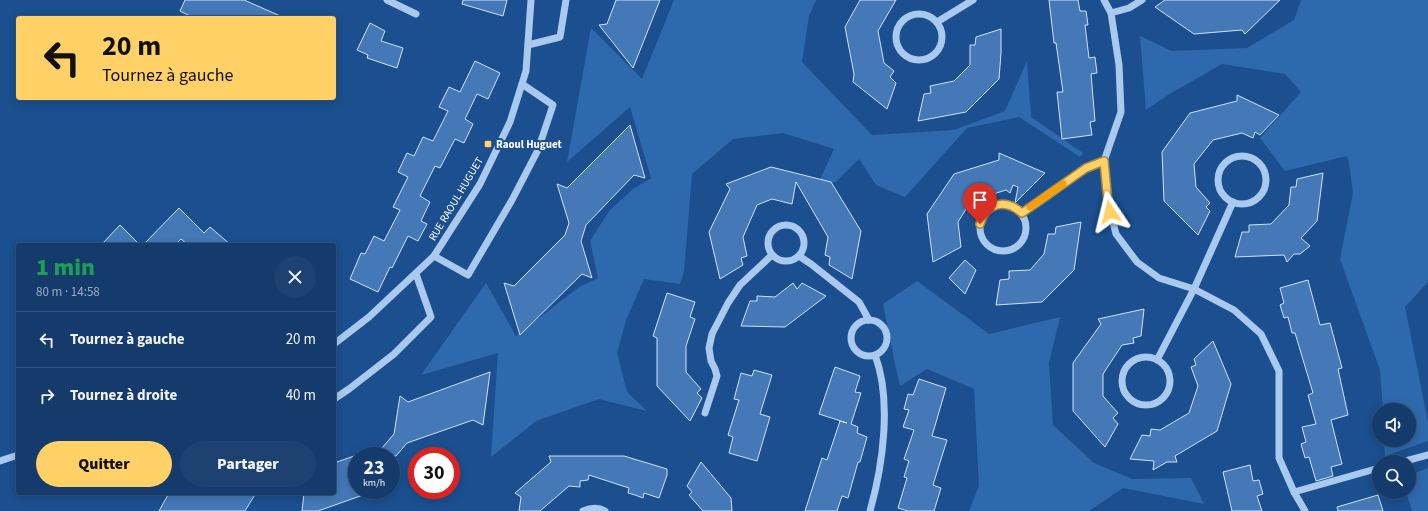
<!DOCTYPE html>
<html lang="fr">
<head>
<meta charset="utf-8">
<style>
  body { margin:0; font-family:"Source Sans 3",sans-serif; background:#1d4271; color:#f1f3f6; height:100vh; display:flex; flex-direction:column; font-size:15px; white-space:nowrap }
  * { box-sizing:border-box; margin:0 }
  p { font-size:13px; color:#9dadc1 }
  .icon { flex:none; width:22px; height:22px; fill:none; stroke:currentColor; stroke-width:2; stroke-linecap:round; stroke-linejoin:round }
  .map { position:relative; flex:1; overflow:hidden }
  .drawer { position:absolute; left:16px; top:243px; width:320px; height:252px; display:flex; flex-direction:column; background:#143b6b; border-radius:4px; box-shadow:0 2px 10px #0003,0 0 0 1px #33557e }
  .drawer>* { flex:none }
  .hud { position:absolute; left:16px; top:16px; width:320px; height:84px; border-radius:4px; box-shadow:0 2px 10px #0003,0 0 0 1px #33557e; background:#ffd166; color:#111; overflow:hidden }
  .controls { position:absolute; left:1372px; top:403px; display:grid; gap:8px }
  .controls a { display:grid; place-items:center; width:44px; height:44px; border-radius:50%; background:#143b6b; box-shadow:0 2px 10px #0003,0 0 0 1px #33557e; font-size:20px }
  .speed { position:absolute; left:348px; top:447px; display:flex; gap:8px; font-size:20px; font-weight:700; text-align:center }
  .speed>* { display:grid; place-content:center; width:52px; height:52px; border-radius:50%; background:#143b6b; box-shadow:0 2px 10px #0003,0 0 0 1px #33557e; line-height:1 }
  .speed small { font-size:10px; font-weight:400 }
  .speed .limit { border:6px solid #d22; background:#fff; color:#111 }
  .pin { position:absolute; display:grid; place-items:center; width:34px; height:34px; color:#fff; margin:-41px -17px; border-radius:50% 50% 50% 0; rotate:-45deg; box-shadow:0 0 4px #0007 }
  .pin .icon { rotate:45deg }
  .me { position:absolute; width:44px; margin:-22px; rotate:350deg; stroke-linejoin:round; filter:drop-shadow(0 0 3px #0008) }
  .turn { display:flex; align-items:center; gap:14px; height:84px; padding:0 20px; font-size:18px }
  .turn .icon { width:52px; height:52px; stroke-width:2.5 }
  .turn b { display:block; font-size:28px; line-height:34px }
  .round { display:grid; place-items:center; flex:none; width:42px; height:42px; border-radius:21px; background:#1d4271 }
  .overview { display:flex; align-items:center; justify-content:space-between; height:68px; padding:0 20px }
  h1 { font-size:24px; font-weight:800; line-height:30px; color:#1e9e55 }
  .button { display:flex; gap:8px; margin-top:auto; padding:8px 20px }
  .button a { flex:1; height:46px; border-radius:24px; background:#ffd166; color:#111; font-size:16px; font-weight:800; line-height:46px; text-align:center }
  .button a+a { background:#1d4271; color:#f1f3f6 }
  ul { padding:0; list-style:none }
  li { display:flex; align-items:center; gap:12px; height:56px; padding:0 20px; border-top:1px solid #33557e }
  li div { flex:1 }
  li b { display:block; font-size:15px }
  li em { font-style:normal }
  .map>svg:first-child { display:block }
  .green { fill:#2e69ad }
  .building { fill:#4478b7; stroke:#cfe3fa }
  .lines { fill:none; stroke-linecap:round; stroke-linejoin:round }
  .minor { stroke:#a9c9ee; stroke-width:7 }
  .route-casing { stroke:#a68842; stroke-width:10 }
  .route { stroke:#ffd166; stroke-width:7 }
  .slow { stroke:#f59e0b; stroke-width:7 }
  .poi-dot { fill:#ffd166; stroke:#1b4f8f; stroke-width:1.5 }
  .labels { text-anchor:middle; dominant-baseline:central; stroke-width:4; stroke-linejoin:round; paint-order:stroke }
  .poi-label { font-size:11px; font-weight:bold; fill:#fff; stroke:#1b4f8f; text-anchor:start }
  .street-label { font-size:11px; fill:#fff; stroke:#1b4f8f }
</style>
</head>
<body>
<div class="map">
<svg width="1428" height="511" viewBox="0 0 1428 511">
  <rect width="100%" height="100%" fill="#1b4f8f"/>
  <!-- green -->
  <g class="green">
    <polygon points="674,0 816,0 809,16 802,62 872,135 954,130 1005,111 1027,61 1031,117 1083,153 1080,157 1019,117 967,128 905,197 876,185 859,159 836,182 816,188 834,149 783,133 733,139 692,174 684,272 680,284 644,279 626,320 617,353 627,392 647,411 599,399 536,421 491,457 498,353 421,375 486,283 516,336 579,287 598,278 590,241 609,211 633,189 651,178 630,107 567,162 591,28 642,79"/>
    <polygon points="1301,0 1428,0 1428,282 1405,307 1428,422 1428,441 1385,456 1384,440 1409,440 1409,410 1383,410 1380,370 1340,259 1353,193 1349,163 1347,156 1285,171 1260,138 1301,92 1285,74 1222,64 1168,95 1146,110 1140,36 1172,51 1247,48 1294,20"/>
    <polygon points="917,281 989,334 1060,317 1049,363 1053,425 1094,463 1132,479 1191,478 1204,504 1123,488 1089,511 969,511 979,486 974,389 927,369 900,386 895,364 883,304"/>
    <polygon points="1428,468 1428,511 1412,511 1406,492 1409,492 1409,475"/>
  </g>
  <!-- building -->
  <g class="building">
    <polygon points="185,0 244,0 285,18 194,18 180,11"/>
    <polygon points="463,0 507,0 503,16 462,4"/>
    <polygon points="616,0 660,0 633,68 599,25 607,24"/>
    <polygon points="860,0 896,0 878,31 884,63 894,71 890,77 896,83 887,109 853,82 854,74 845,27"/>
    <polygon points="1049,0 1078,0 1080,11 1086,11 1088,25 1085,25 1089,58 1095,57 1097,73 1091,74 1095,121 1090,122 1092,135 1062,139 1057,92 1063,92 1056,43 1054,43"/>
    <polygon points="1165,0 1280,0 1245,34 1242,30 1194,34 1155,7"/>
    <polygon points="370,23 385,31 381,41 403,48 397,68 367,58 368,55 357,50"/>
    <polygon points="1001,29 1001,53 999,79 966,112 918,121 924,94 931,93 930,86 954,81 970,65 970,45 975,45 976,37"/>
    <polygon points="475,61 500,73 488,99 477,94 465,119 473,124 464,143 455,139 440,168 435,166 420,196 430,202 421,221 427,224 418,241 408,236 392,268 390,267 378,292 350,279 361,253 365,254 374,236 384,241 400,210 393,207 408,177 398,172 407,153 414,156 423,137 433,141 448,111 439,107 449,87 460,92"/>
    <polygon points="1237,95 1279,115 1260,135 1255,132 1253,138 1242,133 1213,140 1194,164 1196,187 1210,203 1206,207 1210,211 1198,235 1164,201 1162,152 1190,113 1237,101"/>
    <polygon points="630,125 645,178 634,175 586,225 581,241 592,278 582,274 520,335 504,283 514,286 565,235 569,223 557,184 567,188"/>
    <polygon points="999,153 1045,173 1015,203 1018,187 1013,185 1010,193 1006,190 971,201 958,222 961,247 933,262 927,214 954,174 999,160"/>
    <polygon points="771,167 831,182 861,231 852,279 829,265 830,257 825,255 828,237 796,182 792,204 772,199 757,205 743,237 747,256 741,258 743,265 720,279 709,232 730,189 726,184"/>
    <polygon points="1323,173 1317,221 1301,238 1310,246 1300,254 1294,254 1287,262 1284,255 1235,257 1242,232 1249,232 1249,225 1271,224 1289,205 1291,187 1296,187 1297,179"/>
    <polygon points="179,208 204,233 210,227 231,245 188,245 181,239 175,245 143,245"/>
    <polygon points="1081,222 1074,270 1042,302 996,305 1000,280 1009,279 1009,271 1030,270 1044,254 1048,234 1055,234 1056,227"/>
    <polygon points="120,225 140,245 101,245"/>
    <polygon points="965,260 976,270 965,294 949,278"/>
    <polygon points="1308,280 1320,325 1330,323 1342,368 1338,369 1348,415 1331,420 1342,464 1331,467 1333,476 1316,481 1309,457 1305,458 1301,444 1306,442 1302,427 1316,424 1308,395 1313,393 1295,333 1292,333 1288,317 1284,318 1280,305 1284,303 1280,288"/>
    <polygon points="793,283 797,289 802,283 826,296 785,327 741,326 750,301 757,301 757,296 775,297"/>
    <polygon points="667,293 695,302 690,317 695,319 686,346 686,372 701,389 697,393 702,398 690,421 657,386 657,338 653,336"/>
    <polygon points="1144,309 1141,336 1133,338 1134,343 1122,345 1103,374 1103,396 1118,413 1113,418 1118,424 1105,447 1073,411 1073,363 1101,324 1098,319"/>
    <polygon points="1213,341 1231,384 1217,431 1175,456 1177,462 1167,462 1153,470 1154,461 1130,459 1142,435 1150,436 1151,429 1160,430 1189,413 1198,386 1191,367 1196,365 1194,359"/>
    <polygon points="835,367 860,376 855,392 861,393 851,424 858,427 857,433 867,437 860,462 858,462 848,498 842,496 837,511 805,511 822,458 827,460 840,421 847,423 819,414"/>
    <polygon points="754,370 772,375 760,414 770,417 757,461 729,453 733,437 728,435 739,400 734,399 741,373 752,376"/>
    <polygon points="490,372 483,425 473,420 407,443 396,456 375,456 394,434 400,396 408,402"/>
    <polygon points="919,379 946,388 932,436 947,440 933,485 941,488 934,511 908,511 898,508 907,478 904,477 909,461 904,459 914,430 903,427 909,410 904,409 908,394 913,395"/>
    <polygon points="357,455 357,493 362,493 363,495 318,511 302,511 304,493 334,493 334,463"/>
    <polygon points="549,456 624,456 667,469 667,475 659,498 644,493 643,498 635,495 628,493 629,488 589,475 588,480 580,481 580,487 569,486 540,511 519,511 521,497 515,493 551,462"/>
    <polygon points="701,462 731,498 732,511 703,511 689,495 692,492 687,486"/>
    <polygon points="1250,465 1253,481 1259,480 1263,494 1257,496 1262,511 1232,511 1223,472"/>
    <polygon points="169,493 256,493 245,511 159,511"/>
    <polygon points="1378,495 1383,511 1338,511 1337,507"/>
  </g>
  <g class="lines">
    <!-- minor -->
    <g class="minor">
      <polyline points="387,0 416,14"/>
      <polyline points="1104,0 1111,13 1119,65 1121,112 1104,161 1108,202 1116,234 1137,262 1159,278 1194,289 1234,310 1261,334 1279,371 1279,458 1294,492 1305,511"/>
      <polyline points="1111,13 1129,8 1142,0"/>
      <circle cx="919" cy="37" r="23"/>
      <polyline points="937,22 973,0"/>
      <polyline points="528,45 560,37 566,0"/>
      <circle cx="1242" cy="180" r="24"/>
      <circle cx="1003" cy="228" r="23"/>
      <polyline points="1022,213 1086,168 1104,161"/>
      <circle cx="786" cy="243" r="18"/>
      <polyline points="434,256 468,275 512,200 538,150 553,105 522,84"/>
      <polyline points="799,256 811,264 859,302 869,320"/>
      <circle cx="869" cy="338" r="18"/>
      <polyline points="334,344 369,317 434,256 480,184 510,122 526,71 531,0"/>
      <circle cx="1146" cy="381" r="24"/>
      <polyline points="1157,360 1194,289 1233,202"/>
      <polyline points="334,399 349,389 394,354 431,317 416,274"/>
      <polyline points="705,413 717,376 715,369 711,361 709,348 712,334 728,303 740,285 772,255"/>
      <polyline points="0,461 18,455"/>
      <polyline points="1402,462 1428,455"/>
      <polyline points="1294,492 1379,468"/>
      <path d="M583,511C590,508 598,507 605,511"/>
      <path d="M870,511C883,465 892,400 875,355"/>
    </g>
  </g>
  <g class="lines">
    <!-- route casing -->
    <g class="route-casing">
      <path id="route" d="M980,224C986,203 1005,198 1022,213L1086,168L1104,161L1108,202L1110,212"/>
    </g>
    <!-- route -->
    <use href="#route" class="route"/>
    <!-- slow -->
    <polyline class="slow" points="1030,207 1063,184"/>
  </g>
  <!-- markers -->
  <rect class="poi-dot" x="484" y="140" width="8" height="8" rx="2"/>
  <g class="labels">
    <!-- poi labels -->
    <g class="poi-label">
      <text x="496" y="144">Raoul Huguet</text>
    </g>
    <!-- street labels -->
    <g class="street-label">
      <text transform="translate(456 199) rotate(-59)">RUE RAOUL HUGUET</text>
    </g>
  </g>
</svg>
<div class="controls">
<a><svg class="icon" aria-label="sound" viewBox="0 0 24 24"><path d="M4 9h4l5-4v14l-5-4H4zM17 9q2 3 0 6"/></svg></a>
<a><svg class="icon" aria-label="search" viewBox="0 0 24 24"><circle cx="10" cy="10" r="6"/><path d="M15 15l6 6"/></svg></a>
</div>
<div class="speed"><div>23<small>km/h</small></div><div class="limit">30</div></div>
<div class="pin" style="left:980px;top:224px;background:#d93025"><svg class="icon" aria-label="arrive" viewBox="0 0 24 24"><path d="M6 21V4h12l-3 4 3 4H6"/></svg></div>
<svg class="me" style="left:1110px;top:212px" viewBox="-20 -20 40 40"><path d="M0-17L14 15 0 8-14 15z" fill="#ffd166" stroke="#fff" stroke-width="4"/></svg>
<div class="hud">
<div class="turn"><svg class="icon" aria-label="left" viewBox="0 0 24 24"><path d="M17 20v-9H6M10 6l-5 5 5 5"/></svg><div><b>20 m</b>Tournez à gauche</div></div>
</div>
<section class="drawer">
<div class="overview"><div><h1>1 min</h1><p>80 m · 14:58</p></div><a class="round"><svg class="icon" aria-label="close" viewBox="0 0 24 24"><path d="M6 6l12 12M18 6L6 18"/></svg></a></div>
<ul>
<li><svg class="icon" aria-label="left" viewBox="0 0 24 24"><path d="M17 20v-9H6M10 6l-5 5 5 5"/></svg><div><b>Tournez à gauche</b></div><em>20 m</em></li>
<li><svg class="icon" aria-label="right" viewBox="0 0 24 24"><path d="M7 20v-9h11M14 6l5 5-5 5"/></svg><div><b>Tournez à droite</b></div><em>40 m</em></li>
</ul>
<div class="button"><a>Quitter</a><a>Partager</a></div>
</section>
</div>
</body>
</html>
